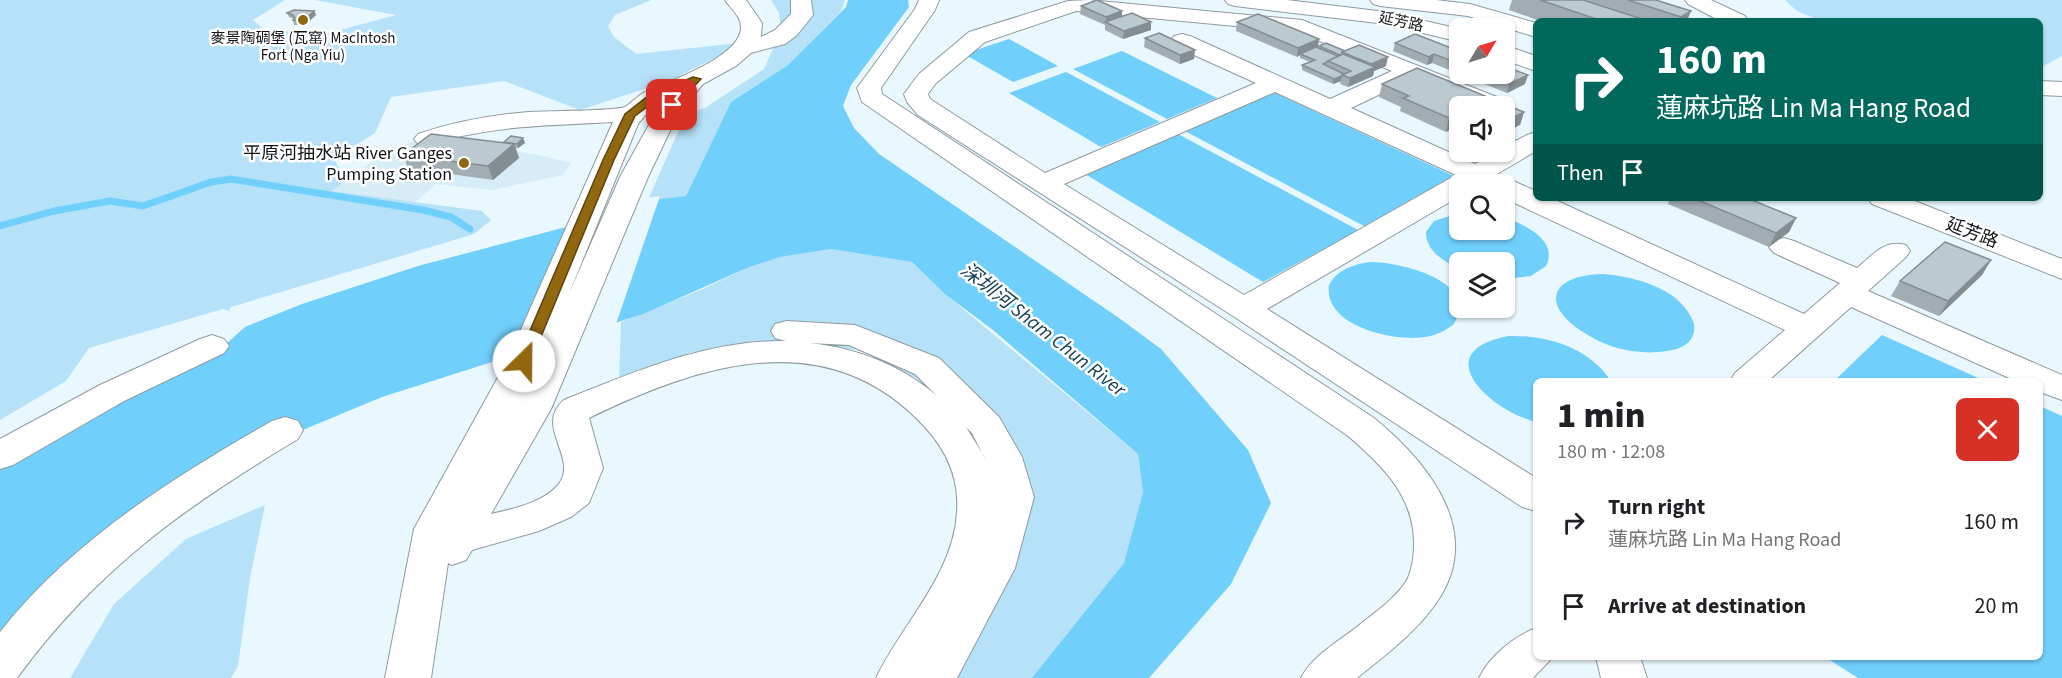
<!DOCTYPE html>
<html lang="en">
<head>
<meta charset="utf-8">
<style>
  body { margin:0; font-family:"Source Sans 3","Noto Sans SC",sans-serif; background:#f6f6f6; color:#202124; height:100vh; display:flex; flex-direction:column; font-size:22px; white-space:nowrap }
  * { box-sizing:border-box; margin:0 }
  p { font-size:20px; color:#757577 }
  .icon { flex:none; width:33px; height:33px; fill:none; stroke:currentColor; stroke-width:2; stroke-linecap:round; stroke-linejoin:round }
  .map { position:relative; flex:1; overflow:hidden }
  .details { position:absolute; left:1533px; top:378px; width:510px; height:282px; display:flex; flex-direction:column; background:#fff; border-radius:9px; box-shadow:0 2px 4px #0004 }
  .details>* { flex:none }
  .hud { position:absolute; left:1533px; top:18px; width:510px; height:183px; border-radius:9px; box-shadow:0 2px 4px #0004; background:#00695c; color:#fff; overflow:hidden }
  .needle { width:39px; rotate:52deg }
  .controls { position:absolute; left:1449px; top:18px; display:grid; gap:12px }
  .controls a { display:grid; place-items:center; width:66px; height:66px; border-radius:9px; background:#fff; box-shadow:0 2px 4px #0004; font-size:30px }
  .pin { position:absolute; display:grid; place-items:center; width:51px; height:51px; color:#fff; margin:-26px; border-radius:12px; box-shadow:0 3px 9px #0006 }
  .me { position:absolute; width:66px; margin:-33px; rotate:23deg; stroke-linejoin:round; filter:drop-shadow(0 0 4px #0008) }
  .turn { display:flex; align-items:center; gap:21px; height:126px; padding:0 24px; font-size:27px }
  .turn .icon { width:78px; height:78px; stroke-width:2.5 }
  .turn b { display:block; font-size:42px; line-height:51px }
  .then { display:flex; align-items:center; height:57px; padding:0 24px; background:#0003; gap:12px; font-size:22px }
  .round { display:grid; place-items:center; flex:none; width:63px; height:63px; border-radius:9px; background:#f6f6f6 }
  .headline { display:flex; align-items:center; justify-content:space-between; height:102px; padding:0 24px }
  h1 { font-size:36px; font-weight:800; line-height:45px }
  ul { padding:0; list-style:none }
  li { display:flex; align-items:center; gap:18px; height:84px; padding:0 24px }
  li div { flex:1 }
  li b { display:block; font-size:22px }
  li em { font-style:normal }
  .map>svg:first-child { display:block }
  .built { fill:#d6ecf6 }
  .green { fill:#b5e2f8 }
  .water { fill:#70cffb }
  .pier { fill:#e9f7fe }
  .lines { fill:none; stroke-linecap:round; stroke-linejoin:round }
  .stream { stroke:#70cffb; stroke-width:7 }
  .minor-casing { stroke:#8e9ba1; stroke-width:2 }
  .major-casing { stroke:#8e9ba1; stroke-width:2 }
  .minor { fill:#fff; fill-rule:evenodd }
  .major { fill:#fff; fill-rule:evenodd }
  .wall { fill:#a1adb3 }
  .shaded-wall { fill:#838d92 }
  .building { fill:#bbc9d0; stroke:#838d92; stroke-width:1.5 }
  .route { fill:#91670f; stroke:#5e430a; stroke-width:1.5 }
  .poi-dot { fill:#91670f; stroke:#fff; stroke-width:2 }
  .labels { text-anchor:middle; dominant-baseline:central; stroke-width:5; stroke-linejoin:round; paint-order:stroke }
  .far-street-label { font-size:15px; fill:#101417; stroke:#fff }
  .far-poi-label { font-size:15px; fill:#101417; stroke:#fff }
  .poi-label { font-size:18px; fill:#101417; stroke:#fff; text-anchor:end }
  .street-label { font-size:18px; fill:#101417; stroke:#fff }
  .water-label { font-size:20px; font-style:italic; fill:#164153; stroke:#fff }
</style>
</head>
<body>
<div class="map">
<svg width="2062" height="678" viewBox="0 0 2062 678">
  <rect width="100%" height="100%" fill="#e9f7fe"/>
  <!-- built -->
  <polygon class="built" points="421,139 534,154 571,163 563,175 492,190 436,184 414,203 331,191 389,149"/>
  <!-- green -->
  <g class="green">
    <polygon points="0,0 285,0 253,20 264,30 325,34 396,15 315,0 651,0 615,15 608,26 614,37 636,54 739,43 726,52 669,81 580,110 504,81 391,97 375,133 334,159 346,180 332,191 482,211 491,220 474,234 231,307 229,311 223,309 89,348 66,381 0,420"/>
    <polygon points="771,0 845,0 841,11 781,73 731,102 686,196 647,202 686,114 705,108 764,69 781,30 779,13"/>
    <polygon points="1785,0 2062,0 2062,56 2040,68 2040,21 1821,21 1797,11"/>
    <polygon points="831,249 912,262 946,295 1138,454 1143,492 1124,563 1034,678 915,678 990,487 970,432 916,378 862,350 755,342 692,352 619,383 621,322 703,289 747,268 780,257"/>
    <polygon points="265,505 250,578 238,666 231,678 70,678 114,604 186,539"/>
  </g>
  <!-- water -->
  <g class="water">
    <polygon points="848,0 908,0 909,7 851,85 843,106 854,128 879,154 1119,318 1161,349 1248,450 1271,503 1231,584 1149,678 1032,678 1124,563 1143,492 1138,454 993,330 946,295 912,262 831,249 780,257 747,268 643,314 382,397 293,434 0,643 0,465 225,345 245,327 302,304 418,266 612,215 626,203 686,196 731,102 787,66 846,7"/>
    <polygon points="1009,39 1058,66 1013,82 964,54"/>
    <polygon points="1122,51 1217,98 1167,119 1073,69"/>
    <polygon points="1066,72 1160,122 1101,147 1009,93"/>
    <polygon points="1275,93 1454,176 1364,226 1185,131"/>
    <polygon points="1178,134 1358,230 1263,282 1085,174"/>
    <path d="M1459,213L1460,230H1504L1505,218C1525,224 1559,241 1546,266L1531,276L1506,279L1504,262H1460L1459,269C1443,261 1426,251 1426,232L1434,221Z"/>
    <path d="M1370,262C1399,262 1480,280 1454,324C1445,331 1435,336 1424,337C1394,342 1323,326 1329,285C1338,269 1352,265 1370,262Z"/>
    <path d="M1604,274C1634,277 1676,287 1691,317C1695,324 1696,331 1691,339C1685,349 1670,351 1658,352C1635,354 1608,348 1588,335C1540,307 1547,275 1604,274Z"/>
    <polygon points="1882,335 1985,381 1834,381"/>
    <path d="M1509,336C1548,335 1589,348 1611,381H1536V422C1489,410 1426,351 1509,336Z"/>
    <polygon points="2040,406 2062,416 2062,678 1858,678 1825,657 2040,657"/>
  </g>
  <!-- pier -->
  <polygon class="pier" points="660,196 615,327 506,362 568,223 611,212 625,200"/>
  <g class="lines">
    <!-- stream -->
    <polyline class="stream" points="0,226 54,211 110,201 143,206 211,182 231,179 423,210 451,217 470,229"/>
    <!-- minor casing -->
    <g class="minor-casing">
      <g id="minor">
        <path d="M725,0H746L762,23L761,37L775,30L791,14V0H811L813,15L797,35L785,44L751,53L736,66L703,84L678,114L648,177L551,409L491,514C512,509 543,503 558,485C580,459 533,426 564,400C637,371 707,340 786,341L775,338L771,331L775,324L787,321L855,325L939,358L999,417L1022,457L1034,497L1015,568L957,678H876C902,624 954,574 957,512C960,473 942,442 914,416C818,324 694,367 589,418L603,468L589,503L571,517L539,531L472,550L466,560L452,565L448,563L431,678H385L414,529L507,361L613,122C563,125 512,125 462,136C447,140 434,148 418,144L414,139L418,134C454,122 491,115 529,112C545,111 616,111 625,107C631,103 637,97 643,93C667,82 742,57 741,27C741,16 730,8 725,0ZM661,103L620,177L568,296L638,124L648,112ZM809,343L849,345L915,374L937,396C901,365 857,348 809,343ZM966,427L972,433L984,457L985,458Z"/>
        <path d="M919,0H939L935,10L881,88L882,94L1374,418C1430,464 1487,535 1434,606C1414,634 1384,656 1357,678H1301C1313,655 1338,642 1358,626C1374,613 1398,597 1408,578C1412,568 1414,556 1414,546C1415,497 1383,466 1348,436L862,102L857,88L915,9Z"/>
        <path d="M1089,0L1302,20L1507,101L1510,106L1504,112V106H1478L1412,79L1351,108L1475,164L1497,152H1504V147L1527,135L1536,132V151L1497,174L1536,191V198H1551L1804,314L1840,283L1774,253L1769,247L1774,241L1784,238L1794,241L1857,268C1873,255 1884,239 1906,245L1910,251L1906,257L1868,291L2062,375V400L2040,392V381H2016L1851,307L1768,381H1730L1735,373L1785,330L1504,198V184H1460V196L1267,309L1536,478V511L1522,507L1233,316L918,115L907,102L904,94L919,74L969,32L1068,1ZM1076,11L1298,32L1392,71L1330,99L1190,36L1182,34L1174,36L1171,41L1174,46L1256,83L1045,173L930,99L928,94L935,84L985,42ZM1275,92L1456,175L1244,295L1064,184Z"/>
        <polygon points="1370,0 1436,0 1470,4 1536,23 1536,37 1468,16 1380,6 1373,4"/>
        <polygon points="1685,0 1711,0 1745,16 1748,21 1720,21 1688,4"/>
        <polygon points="2040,81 2062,82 2062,96 2040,95"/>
        <polygon points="212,335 224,339 229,346 224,353 124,401 13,465 0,469 0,439 100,385 200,339"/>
        <path d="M285,417L298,421L303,430L298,439C184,507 96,570 17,678H0V632C72,541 172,478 272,421Z"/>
        <path d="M1536,628V657H1553L1533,678H1479C1490,656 1513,637 1536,628Z"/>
        <polygon points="1596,657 1640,657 1647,678 1601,678"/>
      </g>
    </g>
    <!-- major casing -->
    <g class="major-casing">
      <g id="major">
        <polygon points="1225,0 1287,0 1386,12 1460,29 1460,42 1386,24 1235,6 1228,4"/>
        <polygon points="1504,45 1536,56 1536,71 1504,60"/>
        <polygon points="1868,198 1907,198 2062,259 2062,279 1872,204"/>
      </g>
    </g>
    <!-- minor -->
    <use href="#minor" class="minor"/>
    <!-- major -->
    <use href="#major" class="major"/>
  </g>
  <!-- wall -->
  <g class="wall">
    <polygon points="1512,0 1656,0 1687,21 1540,21 1509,10"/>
    <polygon points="1081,6 1122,11 1122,16 1151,30 1123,39 1105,30 1105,25 1080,14"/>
    <polygon points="314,11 316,15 305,25 294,25 293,20 294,19 289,17 287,13"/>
    <polygon points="1237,22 1318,48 1319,46 1345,51 1386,66 1374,71 1373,76 1348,87 1340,84 1341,81 1333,84 1302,70 1302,65 1310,62 1300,58 1300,55 1297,57 1236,31"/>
    <polygon points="1145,38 1194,59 1180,64 1144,47"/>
    <polygon points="1395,43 1460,48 1460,74 1504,74 1525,84 1507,93 1432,63 1427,65 1393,51"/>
    <polygon points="1382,84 1524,112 1520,125 1460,106 1460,133 1451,129 1446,132 1400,111 1401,107 1379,97"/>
    <polygon points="523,138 525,143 518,148 516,148 519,158 493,180 408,168 403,155 505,143 504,142"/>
    <polygon points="1670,198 1747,198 1796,218 1789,232 1769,247 1668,204"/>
    <polygon points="1991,260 1982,275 1939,316 1891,296 1900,281"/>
  </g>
  <!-- shaded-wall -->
  <g class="shaded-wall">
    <polygon points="314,11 316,15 305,25 303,21"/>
    <polygon points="1122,11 1122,19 1106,22 1106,17"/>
    <polygon points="1691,11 1687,21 1679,21 1681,17"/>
    <polygon points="1151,22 1151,30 1123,39 1124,31"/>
    <polygon points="1319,39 1318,48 1300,54 1300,55 1297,57 1298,48"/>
    <polygon points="1195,50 1194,59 1180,64 1180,55"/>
    <polygon points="1434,54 1432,63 1427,65 1429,57"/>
    <polygon points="1388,57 1386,66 1374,71 1373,76 1348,87 1350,78 1370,70 1371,64"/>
    <polygon points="1528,75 1525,84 1507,93 1509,84"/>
    <polygon points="1342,76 1341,81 1333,84 1334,79"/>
    <polygon points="1524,112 1520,125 1504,133 1504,122"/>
    <polygon points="1455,116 1451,129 1446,132 1449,118"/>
    <polygon points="523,138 525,143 518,148 517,144"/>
    <polygon points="514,144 519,158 493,180 488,166"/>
    <polygon points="1796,218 1789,232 1769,247 1776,233"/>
    <polygon points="1991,260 1982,275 1939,316 1948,301"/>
  </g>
  <!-- building -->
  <g class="building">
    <polygon points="1097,0 1122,11 1106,17 1081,6"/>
    <polygon points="1540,0 1583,0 1642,19 1639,21 1602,21"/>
    <polygon points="1628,0 1656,0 1691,11 1681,17"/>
    <polygon points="294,10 314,11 303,21 293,20 295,18 293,15 287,13"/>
    <polygon points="1132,13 1151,22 1124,31 1105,22"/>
    <polygon points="1258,14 1319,39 1298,48 1237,22"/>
    <polygon points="1159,33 1195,50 1180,55 1145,38"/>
    <polygon points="1415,34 1451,48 1454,46 1460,48 1460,64 1434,54 1429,57 1395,43"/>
    <polygon points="1326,43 1345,51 1342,52 1342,54 1340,55 1319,46"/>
    <polygon points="1359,45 1388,57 1371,64 1342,52"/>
    <polygon points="1316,47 1338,56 1328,61 1327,62 1323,64 1344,74 1342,75 1342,76 1334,79 1302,65 1315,60 1300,54"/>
    <polygon points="1343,54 1375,67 1350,78 1342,75 1351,71 1328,61"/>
    <polygon points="1504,66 1528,75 1509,84 1483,74 1504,74"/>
    <polygon points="1417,68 1524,112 1504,122 1504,106 1460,106 1460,118 1455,116 1449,118 1403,98 1409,96 1382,84"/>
    <polygon points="431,134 514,144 488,166 403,155"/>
    <polygon points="511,136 523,138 517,144 504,142"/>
    <polygon points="1693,198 1747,198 1796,218 1776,233"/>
    <polygon points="1945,242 1991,260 1948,301 1900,281"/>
  </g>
  <!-- route -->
  <polygon class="route" points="693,77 701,79 675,107 667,105 682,89 655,101 635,116 614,160 531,361 529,364 519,364 517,361 603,160 625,114 648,96"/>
  <!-- markers -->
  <g class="poi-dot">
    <circle cx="303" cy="20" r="6"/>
    <circle cx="464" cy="163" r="6"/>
  </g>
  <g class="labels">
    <!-- far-street labels -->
    <g class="far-street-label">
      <text transform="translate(1401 22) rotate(12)">延芳路</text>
    </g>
    <!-- far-poi labels -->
    <g class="far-poi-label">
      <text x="303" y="38">麥景陶碉堡 (瓦窰) MacIntosh<tspan x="303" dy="17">Fort (Nga Yiu)</tspan></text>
    </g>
    <!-- poi labels -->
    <g class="poi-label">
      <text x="452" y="153">平原河抽水站 River Ganges<tspan x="452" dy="21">Pumping Station</tspan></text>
    </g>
    <!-- street labels -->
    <g class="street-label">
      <text transform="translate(1972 233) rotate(21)">延芳路</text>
    </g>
    <!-- water labels -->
    <g class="water-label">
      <text transform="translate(1043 330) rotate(38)">深圳河 Sham Chun River</text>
    </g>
  </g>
</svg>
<div class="controls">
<a><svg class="needle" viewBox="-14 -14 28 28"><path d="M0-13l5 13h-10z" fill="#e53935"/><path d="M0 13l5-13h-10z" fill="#757577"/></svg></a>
<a><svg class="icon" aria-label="sound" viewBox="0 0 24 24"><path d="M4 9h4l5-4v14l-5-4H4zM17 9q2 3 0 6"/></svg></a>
<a><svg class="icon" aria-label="search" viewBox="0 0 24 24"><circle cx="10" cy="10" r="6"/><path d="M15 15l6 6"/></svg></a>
<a><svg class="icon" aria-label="layers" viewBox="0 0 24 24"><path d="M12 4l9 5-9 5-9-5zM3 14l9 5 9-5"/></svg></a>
</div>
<div class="pin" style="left:672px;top:105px;background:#d93025"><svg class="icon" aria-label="arrive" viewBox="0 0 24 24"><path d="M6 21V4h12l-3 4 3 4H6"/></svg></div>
<svg class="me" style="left:524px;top:361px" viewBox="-20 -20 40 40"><circle r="19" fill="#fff"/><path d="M0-13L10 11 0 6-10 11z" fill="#91670f"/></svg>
<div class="hud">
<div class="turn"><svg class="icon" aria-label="right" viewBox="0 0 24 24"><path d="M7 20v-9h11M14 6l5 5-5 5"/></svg><div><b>160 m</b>蓮麻坑路 Lin Ma Hang Road</div></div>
<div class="then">Then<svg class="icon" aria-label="arrive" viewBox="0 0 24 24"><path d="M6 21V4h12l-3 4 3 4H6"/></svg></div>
</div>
<section class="details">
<div class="headline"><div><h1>1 min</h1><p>180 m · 12:08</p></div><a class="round" style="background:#d93025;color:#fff"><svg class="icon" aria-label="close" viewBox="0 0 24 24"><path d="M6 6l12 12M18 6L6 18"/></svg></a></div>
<ul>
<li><svg class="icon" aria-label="right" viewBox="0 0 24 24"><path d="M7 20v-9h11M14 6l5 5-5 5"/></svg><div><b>Turn right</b><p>蓮麻坑路 Lin Ma Hang Road</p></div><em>160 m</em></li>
<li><svg class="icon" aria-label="arrive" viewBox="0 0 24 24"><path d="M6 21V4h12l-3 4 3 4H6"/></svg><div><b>Arrive at destination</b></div><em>20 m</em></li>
</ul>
</section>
</div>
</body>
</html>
